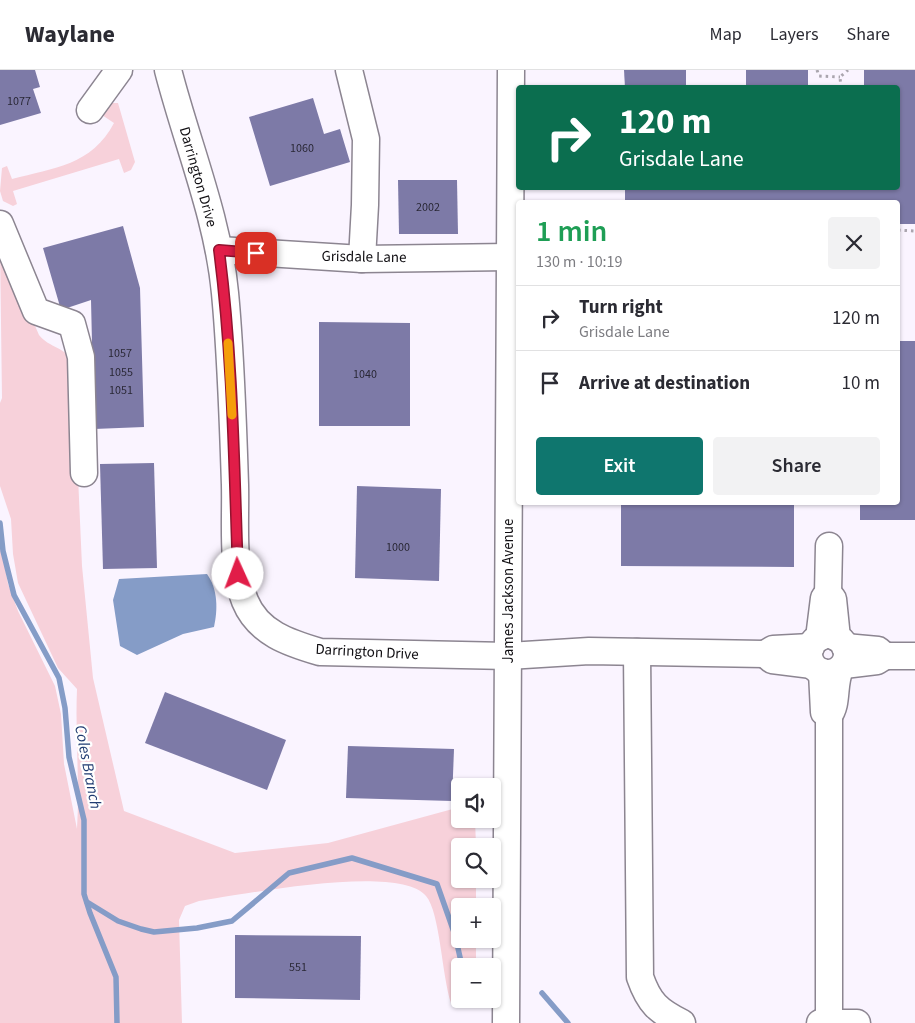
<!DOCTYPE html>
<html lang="en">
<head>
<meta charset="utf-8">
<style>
  body { margin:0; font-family:"Source Sans 3",sans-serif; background:#f2f2f3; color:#2b2b33; height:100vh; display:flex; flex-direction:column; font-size:19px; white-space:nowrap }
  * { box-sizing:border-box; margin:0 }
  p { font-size:16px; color:#7c7c81 }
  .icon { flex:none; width:28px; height:28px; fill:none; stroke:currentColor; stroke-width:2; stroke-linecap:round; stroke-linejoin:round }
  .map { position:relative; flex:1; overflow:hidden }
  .drawer { position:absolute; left:516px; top:130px; width:384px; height:305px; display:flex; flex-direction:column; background:#fff; border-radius:5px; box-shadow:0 1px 4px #0004 }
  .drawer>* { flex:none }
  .banner { position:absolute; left:516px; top:15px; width:384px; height:105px; border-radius:5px; box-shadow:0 1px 4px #0004; background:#0b6e4f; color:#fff; overflow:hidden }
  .fabs { position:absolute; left:451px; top:708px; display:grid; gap:10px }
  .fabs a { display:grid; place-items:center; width:50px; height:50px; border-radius:5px; background:#fff; box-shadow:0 1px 4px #0004; font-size:25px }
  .pin { position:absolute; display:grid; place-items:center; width:42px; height:42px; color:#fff; margin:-21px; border-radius:10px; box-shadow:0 2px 8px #0006 }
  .me { position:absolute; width:55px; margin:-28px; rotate:358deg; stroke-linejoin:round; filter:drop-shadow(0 0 4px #0008) }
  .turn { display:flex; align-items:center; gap:18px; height:105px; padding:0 20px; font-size:22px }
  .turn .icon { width:65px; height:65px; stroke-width:2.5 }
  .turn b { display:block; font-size:35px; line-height:42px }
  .round { display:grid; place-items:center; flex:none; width:52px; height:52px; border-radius:5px; background:#f2f2f3 }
  .overview { display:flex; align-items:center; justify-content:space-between; height:85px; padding:0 20px }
  h1 { font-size:30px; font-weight:600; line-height:38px; color:#1e9e55 }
  .button { display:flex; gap:10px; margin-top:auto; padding:10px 20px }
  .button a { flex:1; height:58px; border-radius:5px; background:#0f766e; color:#fff; font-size:20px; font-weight:600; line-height:58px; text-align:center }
  .button a+a { background:#f2f2f3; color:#2b2b33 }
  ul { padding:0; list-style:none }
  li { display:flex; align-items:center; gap:15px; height:65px; padding:0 20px; border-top:1px solid #e1e1e2 }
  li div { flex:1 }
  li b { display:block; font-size:19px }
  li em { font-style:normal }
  header { display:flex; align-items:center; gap:30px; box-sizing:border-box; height:70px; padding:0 25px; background:#fff; border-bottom:1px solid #e1e1e2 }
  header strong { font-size:24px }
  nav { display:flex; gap:28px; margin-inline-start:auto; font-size:18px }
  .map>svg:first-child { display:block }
  .green { fill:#f7d1da }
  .water { fill:#859cc7 }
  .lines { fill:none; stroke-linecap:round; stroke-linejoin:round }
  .stream { stroke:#859cc7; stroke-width:5.5 }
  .building { fill:#7d7aa7 }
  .minor-casing { stroke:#8c8591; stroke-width:29 }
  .path { stroke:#aaa5ae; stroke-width:3; stroke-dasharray:2.5 4; stroke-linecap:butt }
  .minor { stroke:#fff; stroke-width:26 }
  .route-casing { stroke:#92132f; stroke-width:12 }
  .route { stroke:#e11d48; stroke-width:9 }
  .slow { stroke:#f59e0b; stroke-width:9 }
  .labels { text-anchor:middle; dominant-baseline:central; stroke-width:4.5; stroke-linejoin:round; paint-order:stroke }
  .number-label { font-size:12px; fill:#2a2836 }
  .street-label { font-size:15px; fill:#0f0d11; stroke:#fff }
  .water-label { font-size:16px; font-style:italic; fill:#203b71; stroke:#fff }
</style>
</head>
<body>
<header>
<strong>Waylane</strong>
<nav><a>Map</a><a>Layers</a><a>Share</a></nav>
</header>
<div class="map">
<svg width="915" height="953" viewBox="0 0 915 953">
  <rect width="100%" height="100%" fill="#faf4ff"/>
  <!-- green -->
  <g class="green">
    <path d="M112,33H118L135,92L131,100L124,103L119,89L13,121L17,134L13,136L3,131L0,121L2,98L7,96L12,109C54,98 92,95 114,53L102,45L107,36Z"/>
    <path d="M0,175L39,265C49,278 67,277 73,294L82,496L93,608L124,741L235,783L328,773L460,737V749H475L476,776H460V809H476V836H460V869H476V896H460V929H466C462,933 456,934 451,933C442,907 440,842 426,826C399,793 241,825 199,831L185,836L179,850L182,953H0V469L8,514L18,541L55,616L61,644L64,694L77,759C80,712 75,666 77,619L58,598L18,513L13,484L11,449L0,416V333L2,328Z"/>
  </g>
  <!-- water -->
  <path class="water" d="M207,504C218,519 218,540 214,557L183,564L137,585L120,576L113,530L119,509Z"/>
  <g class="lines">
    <!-- stream -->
    <g class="stream">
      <polyline points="0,453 3,481 14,525 59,608 65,638 69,687 84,750 84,824 90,843 116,907 117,953"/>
      <polyline points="87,832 118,851 141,859 154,862 197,858 232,851 289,803 352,788 437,814 455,865 462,896"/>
      <polyline points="542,923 568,953"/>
    </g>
  </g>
  <!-- building -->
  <g class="building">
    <polygon points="0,0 35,0 40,17 33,19 41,43 0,55"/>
    <polygon points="624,0 686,0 686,18 625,18"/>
    <rect x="746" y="0" width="62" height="18"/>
    <polygon points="864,0 915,0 915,154 898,154 898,132 625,132 625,118 898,118 898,18 864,18"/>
    <polygon points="313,28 324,64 340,59 350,92 270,116 249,47"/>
    <polygon points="398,110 457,110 458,164 399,164"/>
    <polygon points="123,156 140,218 144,357 94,359 91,230 61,240 43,178"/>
    <polygon points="319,252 410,253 410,356 319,356"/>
    <polygon points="898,271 915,271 915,450 860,450 860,432 898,432"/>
    <polygon points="154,393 157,498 103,499 100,394"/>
    <polygon points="357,416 441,419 439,511 355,508"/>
    <polygon points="621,432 794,432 794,497 621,496"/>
    <polygon points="165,622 286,670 267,720 145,673"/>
    <polygon points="348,676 454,679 452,731 346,728"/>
    <polygon points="235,865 361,866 360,930 235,928"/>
  </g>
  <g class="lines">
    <!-- minor casing -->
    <g class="minor-casing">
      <g id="minor">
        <path d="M168,0C187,74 218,147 225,223C231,286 233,351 235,415C236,452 231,496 245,531C258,563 289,573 320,582L508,586L589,581L765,584"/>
        <polyline points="349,0 366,69 365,135 362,189"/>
        <polyline points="90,40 119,0"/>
        <polyline points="0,154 36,241 72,254 81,287 84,403"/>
        <polyline points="219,180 362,189 509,187"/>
        <polyline points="828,523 829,476"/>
        <circle cx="828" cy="584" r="19"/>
        <polyline points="819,568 824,528 828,523 833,529 837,568"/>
        <polyline points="811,577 773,579 765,584 772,590 812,595"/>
        <path d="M637,582L640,907C649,933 658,941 682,953"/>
        <polyline points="885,586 915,586"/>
        <polyline points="844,595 877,591 885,586 878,580 845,577"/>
        <path d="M822,602L824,642L829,645C838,634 833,614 840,599"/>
        <polyline points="506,953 511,0"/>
        <polyline points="820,953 857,953"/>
        <polyline points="829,953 829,645"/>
      </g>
    </g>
    <!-- path -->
    <g class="path">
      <polyline points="817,0 819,6 840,7"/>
      <polyline points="841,18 840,7 848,0"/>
      <polyline points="898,160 915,161"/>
    </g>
    <!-- minor -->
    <use href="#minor" class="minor"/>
  </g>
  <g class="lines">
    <!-- route casing -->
    <g class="route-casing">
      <path id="route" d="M238,504C234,396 233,288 219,180L256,183"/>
    </g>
    <!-- route -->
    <use href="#route" class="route"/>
    <!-- slow -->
    <polyline class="slow" points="228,273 232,345"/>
  </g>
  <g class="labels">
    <!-- number labels -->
    <g class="number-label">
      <text x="19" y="31">1077</text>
      <text x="302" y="78">1060</text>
      <text x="428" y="137">2002</text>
      <text x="120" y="283">1057</text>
      <text x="121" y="302">1055</text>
      <text x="365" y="304">1040</text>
      <text x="121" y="320">1051</text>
      <text x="398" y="477">1000</text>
      <text x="298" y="897">551</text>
    </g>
    <!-- street labels -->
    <g class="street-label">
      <text transform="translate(198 107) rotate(74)">Darrington Drive</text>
      <text transform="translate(364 187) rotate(1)">Grisdale Lane</text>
      <text transform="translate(508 521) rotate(-90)">James Jackson Avenue</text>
      <text transform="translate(367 582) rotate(3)">Darrington Drive</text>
    </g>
    <!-- water labels -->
    <g class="water-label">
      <text transform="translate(88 697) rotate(79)">Coles Branch</text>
    </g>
  </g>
</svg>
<div class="fabs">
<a><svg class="icon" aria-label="sound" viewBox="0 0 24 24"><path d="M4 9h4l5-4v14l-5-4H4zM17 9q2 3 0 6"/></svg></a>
<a><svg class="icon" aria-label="search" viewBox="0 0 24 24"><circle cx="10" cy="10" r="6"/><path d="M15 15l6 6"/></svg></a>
<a>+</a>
<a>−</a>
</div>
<div class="pin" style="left:256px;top:183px;background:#d93025"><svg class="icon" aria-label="arrive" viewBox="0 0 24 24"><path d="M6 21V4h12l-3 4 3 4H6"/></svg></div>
<svg class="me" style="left:238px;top:504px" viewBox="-20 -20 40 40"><circle r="19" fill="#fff"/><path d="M0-13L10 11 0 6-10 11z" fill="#e11d48"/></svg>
<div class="banner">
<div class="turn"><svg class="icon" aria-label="right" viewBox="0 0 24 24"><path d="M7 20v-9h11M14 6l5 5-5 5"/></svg><div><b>120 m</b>Grisdale Lane</div></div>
</div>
<section class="drawer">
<div class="overview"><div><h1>1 min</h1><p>130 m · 10:19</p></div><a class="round"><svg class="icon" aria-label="close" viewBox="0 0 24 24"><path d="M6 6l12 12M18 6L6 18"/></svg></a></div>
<ul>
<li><svg class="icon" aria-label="right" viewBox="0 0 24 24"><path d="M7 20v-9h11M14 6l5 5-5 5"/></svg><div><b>Turn right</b><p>Grisdale Lane</p></div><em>120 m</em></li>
<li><svg class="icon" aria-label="arrive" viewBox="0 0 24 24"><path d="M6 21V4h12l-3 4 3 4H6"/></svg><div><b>Arrive at destination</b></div><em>10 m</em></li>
</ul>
<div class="button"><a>Exit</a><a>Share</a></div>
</section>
</div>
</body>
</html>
